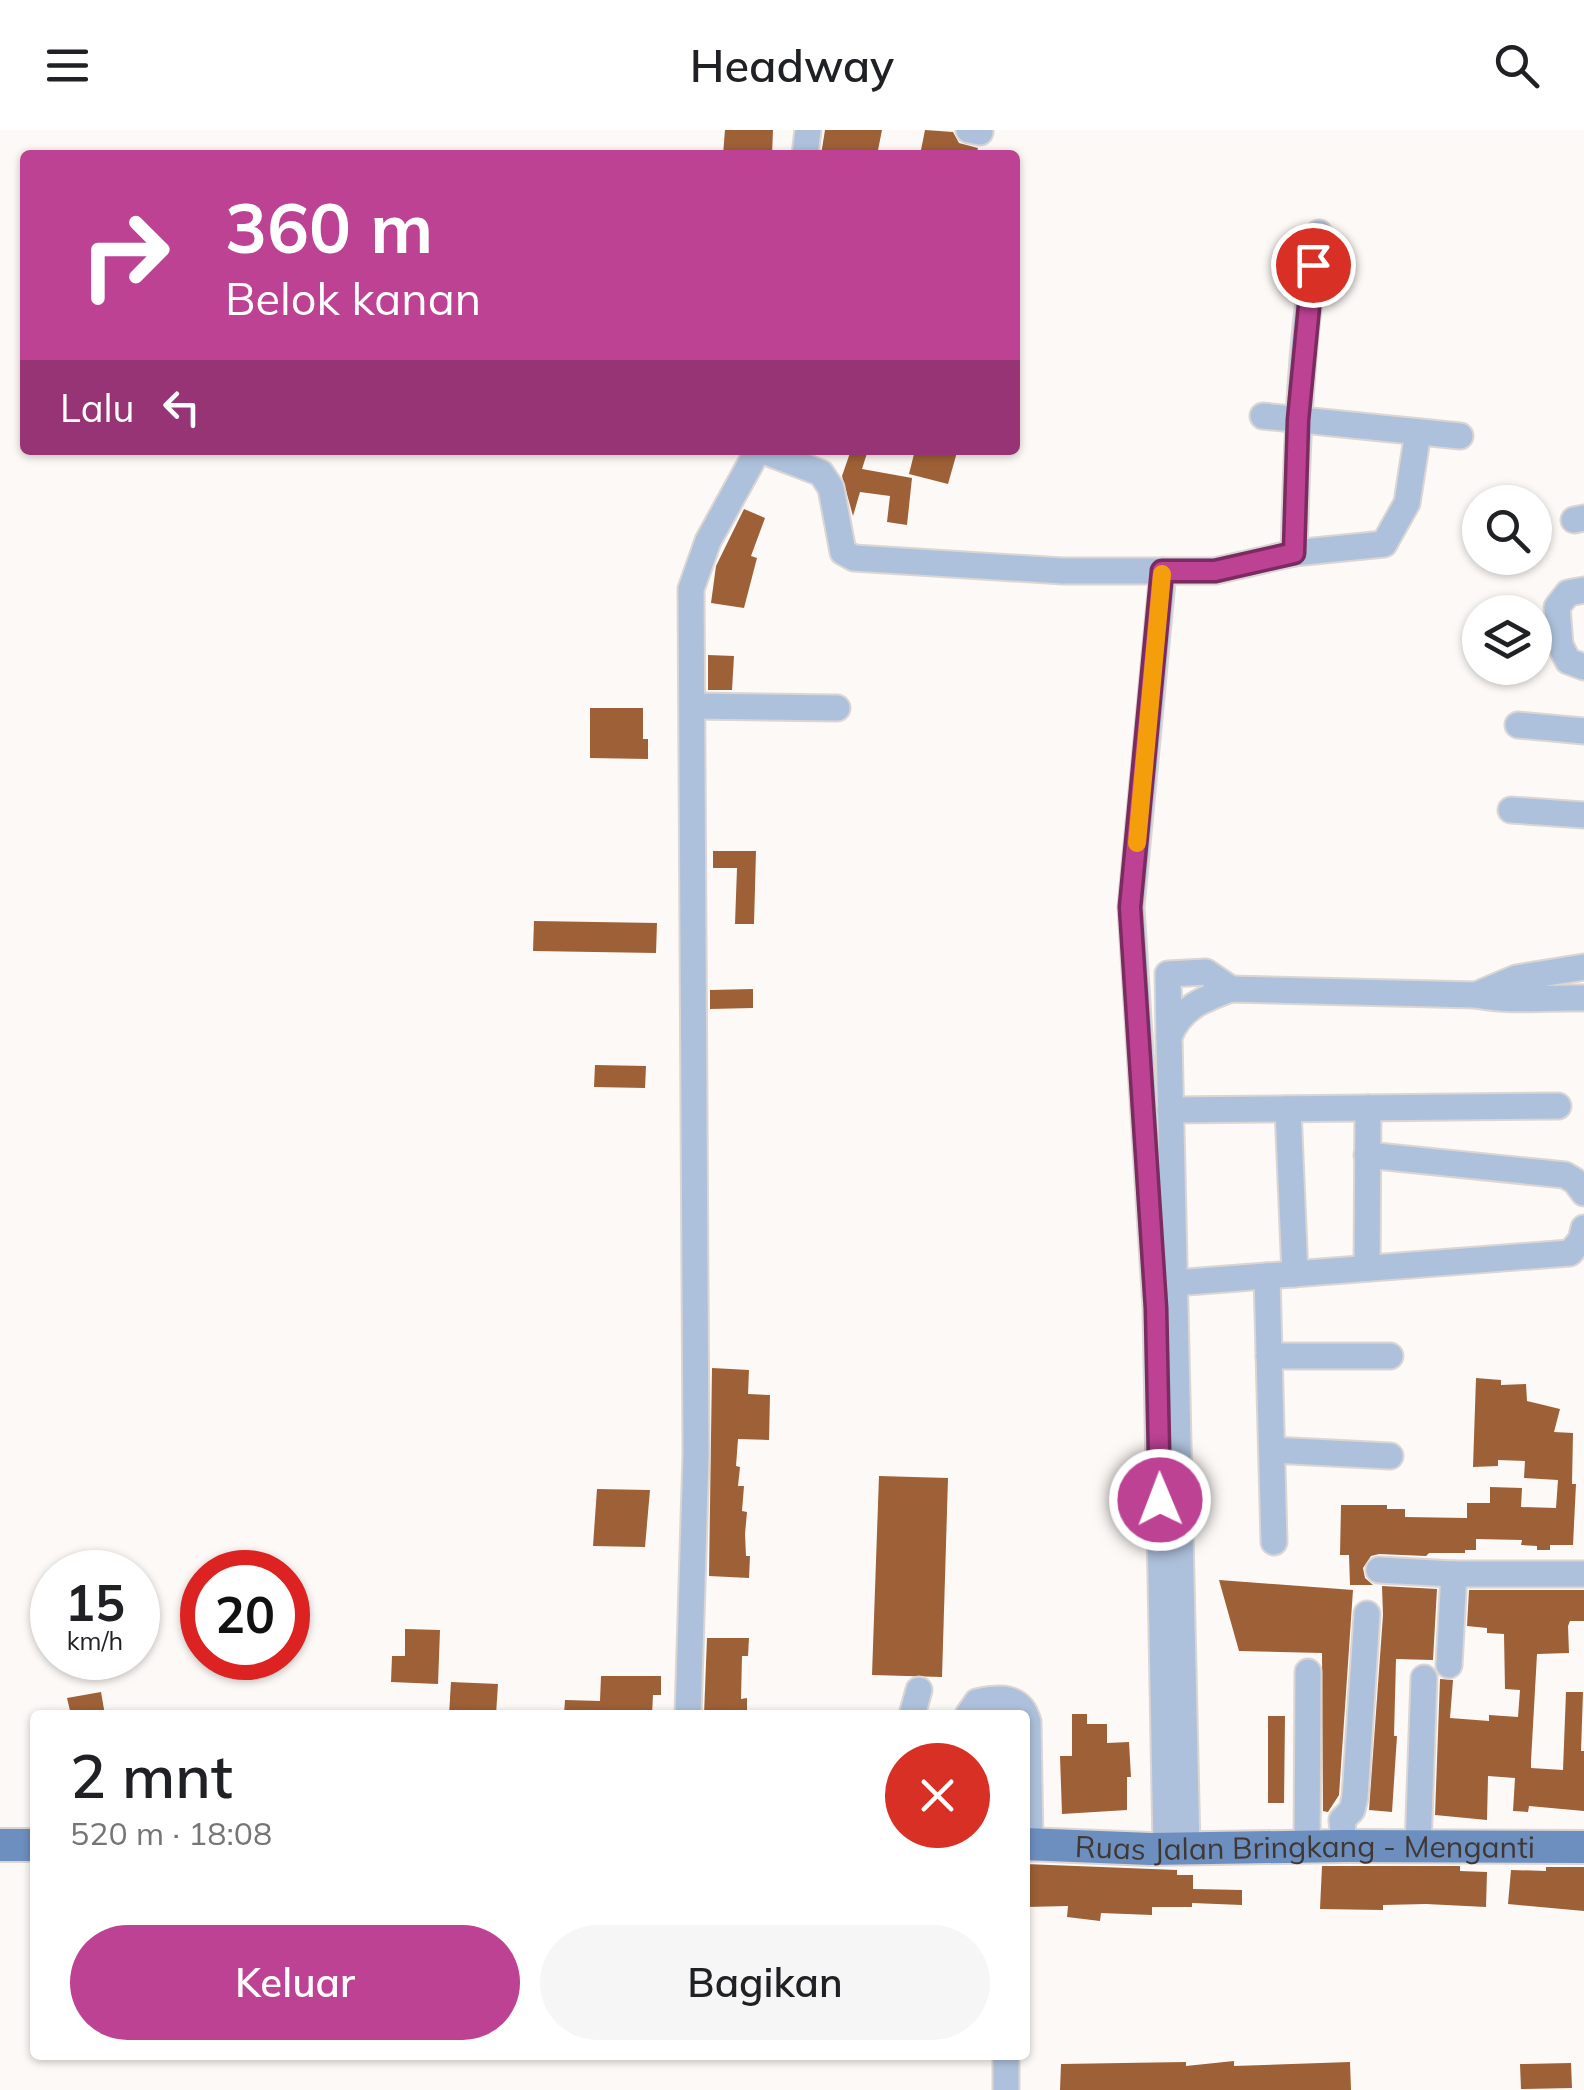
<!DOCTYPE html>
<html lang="id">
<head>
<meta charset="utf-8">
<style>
  body { margin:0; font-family:Mulish,sans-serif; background:#f6f6f6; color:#202124; height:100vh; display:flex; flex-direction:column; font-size:38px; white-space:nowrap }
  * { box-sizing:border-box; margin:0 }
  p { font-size:32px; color:#757577 }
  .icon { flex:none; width:55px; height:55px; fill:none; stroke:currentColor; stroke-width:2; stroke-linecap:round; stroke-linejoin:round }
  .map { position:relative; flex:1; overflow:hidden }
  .panel { position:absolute; left:30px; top:1580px; width:1000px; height:350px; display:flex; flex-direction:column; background:#fff; border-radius:10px; box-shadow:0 2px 8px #0004 }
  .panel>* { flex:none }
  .banner { position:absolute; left:20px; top:20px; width:1000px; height:305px; border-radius:10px; box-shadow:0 2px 8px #0004; background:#bd4294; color:#fff; overflow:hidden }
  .fabs { position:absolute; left:1462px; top:355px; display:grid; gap:20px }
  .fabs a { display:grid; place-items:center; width:90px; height:90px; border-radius:50%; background:#fff; box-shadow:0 2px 8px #0004; font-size:50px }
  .speed { position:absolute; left:30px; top:1420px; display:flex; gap:20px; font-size:50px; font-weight:700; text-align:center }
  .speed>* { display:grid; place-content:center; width:130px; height:130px; border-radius:50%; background:#fff; box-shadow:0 2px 8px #0004; line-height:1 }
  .speed small { font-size:25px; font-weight:400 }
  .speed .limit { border:15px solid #d22; background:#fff; color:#111 }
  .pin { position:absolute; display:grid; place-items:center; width:85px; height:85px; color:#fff; margin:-42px; border:5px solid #fff; border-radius:50%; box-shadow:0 2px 10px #0007 }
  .me { position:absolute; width:110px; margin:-55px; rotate:359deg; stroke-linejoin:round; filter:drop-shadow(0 0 8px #0008) }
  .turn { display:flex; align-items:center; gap:35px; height:210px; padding:0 40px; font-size:45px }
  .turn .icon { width:130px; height:130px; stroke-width:2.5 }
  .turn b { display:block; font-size:70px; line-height:85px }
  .then { display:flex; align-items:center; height:95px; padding:0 40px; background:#0003; gap:20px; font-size:38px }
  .round { display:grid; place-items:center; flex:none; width:105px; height:105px; border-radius:52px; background:#f6f6f6 }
  .overview { display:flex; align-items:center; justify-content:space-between; height:170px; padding:0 40px }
  h1 { font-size:60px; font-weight:600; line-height:75px }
  .primary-button { display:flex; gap:20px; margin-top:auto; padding:20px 40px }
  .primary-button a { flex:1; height:115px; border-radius:60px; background:#bd4294; color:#fff; font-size:40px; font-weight:600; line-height:115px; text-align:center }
  .primary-button a+a { background:#f6f6f6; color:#202124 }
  header { display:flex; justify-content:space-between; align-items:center; height:130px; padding:0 40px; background:#fff; font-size:45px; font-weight:600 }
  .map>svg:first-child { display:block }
  .building { fill:#9e6036 }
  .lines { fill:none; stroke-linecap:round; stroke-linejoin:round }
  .minor-casing { stroke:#dbd6d3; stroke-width:29 }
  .major-casing { stroke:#dbd6d3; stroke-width:36 }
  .minor { stroke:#aec1dc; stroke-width:25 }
  .major { stroke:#6d8fc0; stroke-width:32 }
  .route-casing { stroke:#7b2b60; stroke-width:25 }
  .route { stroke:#bd4294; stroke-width:18 }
  .slow { stroke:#f59e0b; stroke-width:18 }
  .labels { text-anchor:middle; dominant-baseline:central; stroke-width:10; stroke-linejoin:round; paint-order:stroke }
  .street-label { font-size:30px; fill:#3f3731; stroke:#fff }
</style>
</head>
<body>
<header><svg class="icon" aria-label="menu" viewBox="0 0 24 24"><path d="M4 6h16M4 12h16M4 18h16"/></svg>Headway<svg class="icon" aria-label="search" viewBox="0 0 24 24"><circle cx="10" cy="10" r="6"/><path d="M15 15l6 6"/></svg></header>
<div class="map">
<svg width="1584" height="1960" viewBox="0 0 1584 1960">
  <rect width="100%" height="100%" fill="#fdf9f6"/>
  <!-- building -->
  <g class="building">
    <polygon points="725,0 773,0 772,25 723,25"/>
    <polygon points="825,0 882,0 877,25 821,25"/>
    <polygon points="925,0 953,2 959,13 978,18 976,25 920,25"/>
    <polygon points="851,320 868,320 862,339 912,348 907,395 887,392 890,366 860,362 853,386 842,346"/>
    <polygon points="915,320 957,322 948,354 909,344"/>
    <polygon points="744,379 765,388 751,426 757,428 744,478 711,473 716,436"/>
    <polygon points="708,525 734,526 732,560 708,560"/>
    <polygon points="590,578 643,578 643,609 648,609 648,629 590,628"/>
    <polygon points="713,721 756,721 754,794 735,794 737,738 713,738"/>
    <polygon points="534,791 657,793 656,823 533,821"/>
    <polygon points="753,859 753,878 710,879 710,860"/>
    <polygon points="595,935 646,936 645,958 594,957"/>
    <polygon points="712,1238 749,1240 748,1264 770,1265 769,1310 738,1309 736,1336 740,1337 738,1356 744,1356 742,1381 747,1382 745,1404 746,1426 750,1426 749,1448 709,1446"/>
    <polygon points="1476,1248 1501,1250 1501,1255 1526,1254 1527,1271 1560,1279 1554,1302 1573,1303 1572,1354 1576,1354 1573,1415 1550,1415 1550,1420 1537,1420 1537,1416 1521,1415 1522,1410 1476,1409 1476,1420 1465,1420 1465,1423 1429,1423 1426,1426 1379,1424 1371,1426 1363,1438 1365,1448 1373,1455 1350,1455 1349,1425 1340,1425 1341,1375 1387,1375 1387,1379 1405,1379 1405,1387 1467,1388 1467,1373 1490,1373 1490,1357 1522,1358 1521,1377 1556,1378 1558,1350 1524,1348 1525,1331 1498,1330 1498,1336 1473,1337"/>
    <polygon points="879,1346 948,1348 942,1547 872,1545"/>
    <polygon points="597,1359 650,1360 645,1417 593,1416"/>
    <polygon points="1219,1450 1353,1460 1339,1665 1328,1682 1323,1681 1322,1523 1239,1521"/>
    <polygon points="1382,1456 1437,1459 1433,1530 1396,1529 1394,1606 1397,1606 1392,1682 1369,1680 1383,1485"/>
    <polygon points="1469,1460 1584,1460 1584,1491 1570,1491 1568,1496 1569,1523 1537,1524 1531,1631 1531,1638 1563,1640 1566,1562 1583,1562 1581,1621 1584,1621 1584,1681 1529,1676 1528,1682 1513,1681 1515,1648 1488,1646 1487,1690 1435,1685 1440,1549 1453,1550 1450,1588 1489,1591 1489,1585 1518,1587 1520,1560 1505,1559 1504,1504 1487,1503 1487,1498 1467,1496"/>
    <polygon points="405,1499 440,1500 438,1554 391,1552 392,1526 405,1526"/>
    <polygon points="707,1508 749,1508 748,1526 742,1526 741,1569 747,1568 747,1585 704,1585"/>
    <polygon points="601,1546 661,1546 661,1565 653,1565 652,1585 564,1585 565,1570 600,1571"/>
    <polygon points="451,1552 498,1554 496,1585 449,1585"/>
    <polygon points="101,1562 105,1585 71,1585 67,1568"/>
    <polygon points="1072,1584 1087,1584 1087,1594 1107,1594 1107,1613 1129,1612 1131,1647 1127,1647 1127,1680 1062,1684 1060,1626 1072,1626"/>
    <polygon points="1268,1586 1285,1586 1284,1673 1268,1673"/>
    <polygon points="1025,1734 1177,1740 1177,1745 1193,1745 1193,1759 1242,1760 1242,1775 1192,1773 1192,1777 1152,1777 1152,1785 1101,1783 1100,1791 1067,1787 1068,1776 1025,1777"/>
    <polygon points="1322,1736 1460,1736 1460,1741 1487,1742 1486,1777 1426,1774 1383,1775 1383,1780 1320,1779"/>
    <polygon points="1546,1737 1584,1737 1584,1781 1508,1774 1511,1740 1546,1741"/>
    <polygon points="1234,1931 1234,1936 1350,1932 1351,1960 1060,1960 1061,1934 1186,1932 1186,1936"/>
    <polygon points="1571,1933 1572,1958 1521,1959 1520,1934"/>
  </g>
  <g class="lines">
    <!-- minor casing -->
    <g class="minor-casing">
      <g id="minor">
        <polyline points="969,0 980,2"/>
        <polyline points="805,25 808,0"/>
        <polyline points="1263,286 1460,306"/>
        <path d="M761,320L821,343L831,358L843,422L854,428L1063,441H1215L1294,423C1297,316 1300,209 1319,103"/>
        <polyline points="1574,390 1584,388"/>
        <polyline points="1294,423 1384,414 1407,373 1418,302"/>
        <polyline points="1163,441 1131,777 1156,1178 1166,1718"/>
        <polyline points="1584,460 1568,463 1557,477 1560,515 1568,531 1584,537"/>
        <polyline points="694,576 837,578"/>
        <polyline points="1518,595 1584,601"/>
        <polyline points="1511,680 1584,685"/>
        <polyline points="1476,865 1516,848 1584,837"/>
        <polyline points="1169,907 1168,844 1206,842 1231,859"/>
        <polyline points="1288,979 1295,1144"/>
        <polyline points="1170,980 1558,976"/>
        <polyline points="1367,1025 1565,1045 1575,1051 1584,1063"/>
        <polyline points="1367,1138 1368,978"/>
        <polyline points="1267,1146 1274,1412"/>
        <polyline points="1174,1153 1570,1123 1581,1110 1584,1098"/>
        <polyline points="1269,1226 1390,1226"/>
        <polyline points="1272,1320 1390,1326"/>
        <polyline points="1379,1440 1454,1444 1584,1444"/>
        <polyline points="1449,1535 1454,1444"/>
        <polyline points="688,1585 696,1324 691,459 708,411 758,320"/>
        <polyline points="912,1585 919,1560"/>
        <path d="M968,1585L977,1572C1000,1567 1021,1565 1028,1592L1030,1715"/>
        <polyline points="1344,1716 1342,1690 1352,1680 1355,1667 1367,1484"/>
        <polyline points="1418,1717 1424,1548"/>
        <path d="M1187,1719L1169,907C1180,878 1203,869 1231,859L1476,865C1513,872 1546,867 1584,868"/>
        <polyline points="1307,1719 1308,1542"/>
        <polyline points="1006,1925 1006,1960"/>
      </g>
    </g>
    <!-- major casing -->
    <g class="major-casing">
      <g id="major">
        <path id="s1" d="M1025,1714L1150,1719L1344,1716L1584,1717"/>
        <polyline points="0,1715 35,1715"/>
      </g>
    </g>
    <!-- minor -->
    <use href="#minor" class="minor"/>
    <!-- major -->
    <use href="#major" class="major"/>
  </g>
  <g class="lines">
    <!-- route casing -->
    <g class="route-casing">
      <polyline id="route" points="1160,1370 1156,1178 1130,777 1162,441 1215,441 1294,423 1298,290 1313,135"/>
    </g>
    <!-- route -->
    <use href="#route" class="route"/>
    <!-- slow -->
    <polyline class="slow" points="1137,713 1162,444"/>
  </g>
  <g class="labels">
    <!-- street labels -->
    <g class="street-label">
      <text stroke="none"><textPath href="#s1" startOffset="280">Ruas Jalan Bringkang - Menganti</textPath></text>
    </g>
  </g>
</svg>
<div class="fabs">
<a><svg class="icon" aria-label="search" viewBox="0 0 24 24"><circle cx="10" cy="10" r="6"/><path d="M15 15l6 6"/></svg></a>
<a><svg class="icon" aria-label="layers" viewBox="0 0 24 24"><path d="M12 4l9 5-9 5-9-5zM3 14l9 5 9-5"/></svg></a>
</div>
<div class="speed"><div>15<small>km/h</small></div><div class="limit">20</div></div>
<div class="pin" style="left:1313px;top:135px;background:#d93025"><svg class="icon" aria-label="arrive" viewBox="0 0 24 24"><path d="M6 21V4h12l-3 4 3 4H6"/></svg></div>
<svg class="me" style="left:1160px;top:1370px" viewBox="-20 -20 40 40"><circle r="17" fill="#bd4294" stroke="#fff" stroke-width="3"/><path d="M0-11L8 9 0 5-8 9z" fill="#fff"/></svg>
<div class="banner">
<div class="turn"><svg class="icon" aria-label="right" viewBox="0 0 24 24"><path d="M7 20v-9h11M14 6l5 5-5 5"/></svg><div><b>360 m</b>Belok kanan</div></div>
<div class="then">Lalu<svg class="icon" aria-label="left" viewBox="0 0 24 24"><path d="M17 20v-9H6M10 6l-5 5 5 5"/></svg></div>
</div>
<section class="panel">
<div class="overview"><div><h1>2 mnt</h1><p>520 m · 18:08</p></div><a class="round" style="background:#d93025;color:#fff"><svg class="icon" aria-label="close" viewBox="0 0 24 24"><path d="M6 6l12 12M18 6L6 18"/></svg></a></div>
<div class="primary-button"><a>Keluar</a><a>Bagikan</a></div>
</section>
</div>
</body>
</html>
